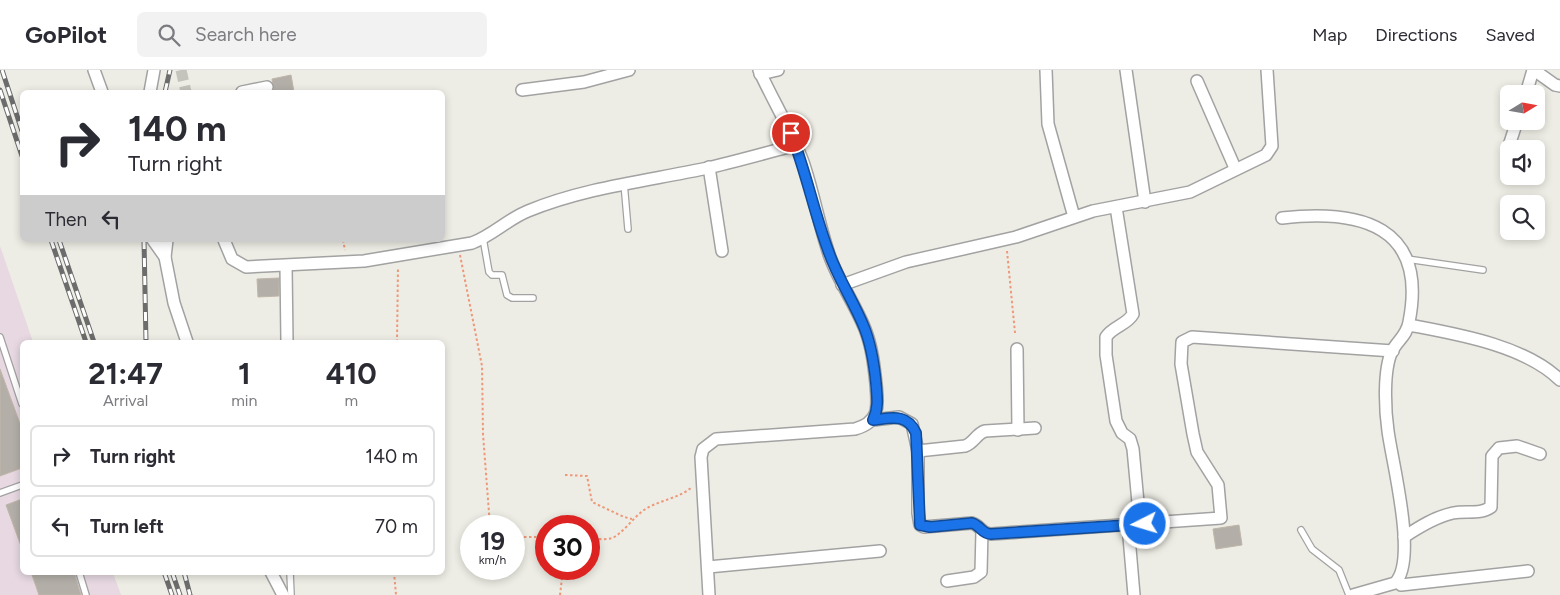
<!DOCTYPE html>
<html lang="en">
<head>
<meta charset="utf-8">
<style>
  body { margin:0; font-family:Figtree,sans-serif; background:#f2f2f3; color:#2b2b33; height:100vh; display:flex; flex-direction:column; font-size:19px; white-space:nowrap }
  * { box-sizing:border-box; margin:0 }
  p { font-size:16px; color:#7c7c81 }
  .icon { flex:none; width:28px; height:28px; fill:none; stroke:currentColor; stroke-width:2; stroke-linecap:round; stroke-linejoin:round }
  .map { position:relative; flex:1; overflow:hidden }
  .details { position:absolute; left:20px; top:270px; width:425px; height:235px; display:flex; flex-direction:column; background:#fff; border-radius:8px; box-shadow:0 2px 8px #0003 }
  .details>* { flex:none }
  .guide { position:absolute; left:20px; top:20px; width:425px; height:152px; border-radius:8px; box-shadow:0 2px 8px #0003; background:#fff; color:#2b2b33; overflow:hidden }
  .needle { width:32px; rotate:79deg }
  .fabs { position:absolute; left:1500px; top:15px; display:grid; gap:10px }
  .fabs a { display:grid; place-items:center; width:45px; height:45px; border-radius:8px; background:#fff; box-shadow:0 2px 8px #0003; font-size:25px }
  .speed { position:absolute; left:460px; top:445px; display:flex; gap:10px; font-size:25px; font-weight:700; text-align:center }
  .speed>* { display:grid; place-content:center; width:65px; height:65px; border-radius:50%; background:#fff; box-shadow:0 2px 8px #0003; line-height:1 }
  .speed small { font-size:12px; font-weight:400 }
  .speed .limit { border:8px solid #d22; background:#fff; color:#111 }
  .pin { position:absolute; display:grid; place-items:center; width:42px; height:42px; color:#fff; margin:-21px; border:2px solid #fff; border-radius:50%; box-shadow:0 1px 5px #0007 }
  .me { position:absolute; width:55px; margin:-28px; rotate:265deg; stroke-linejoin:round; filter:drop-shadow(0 0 4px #0008) }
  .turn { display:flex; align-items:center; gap:18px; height:105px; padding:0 25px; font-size:22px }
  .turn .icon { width:65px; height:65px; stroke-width:2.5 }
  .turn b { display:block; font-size:35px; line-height:42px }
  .then { display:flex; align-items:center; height:48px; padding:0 25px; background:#0003; gap:10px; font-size:19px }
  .eta { display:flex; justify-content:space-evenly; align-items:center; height:85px; text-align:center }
  .eta b { font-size:30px; font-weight:700; line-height:35px }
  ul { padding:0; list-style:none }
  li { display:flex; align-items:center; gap:15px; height:62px; margin:0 10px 8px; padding:0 15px; border:2px solid #e1e1e2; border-radius:8px }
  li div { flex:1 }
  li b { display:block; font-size:19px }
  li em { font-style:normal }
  header { display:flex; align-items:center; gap:30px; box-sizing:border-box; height:70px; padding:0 25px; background:#fff; border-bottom:1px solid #e1e1e2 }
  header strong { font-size:24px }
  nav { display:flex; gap:28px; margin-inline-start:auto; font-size:18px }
  .search { width:350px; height:45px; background:#f2f2f3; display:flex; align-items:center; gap:12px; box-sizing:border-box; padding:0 18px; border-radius:8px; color:#7c7c81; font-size:19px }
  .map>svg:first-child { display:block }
  .industrial { fill:#e7d8e1 }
  .building { fill:#b3afa8; stroke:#bfb6a9 }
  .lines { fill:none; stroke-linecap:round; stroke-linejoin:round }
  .minor-tunnel { stroke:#c4c4bd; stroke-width:11; stroke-dasharray:11 5.5; stroke-linecap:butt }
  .service-casing { stroke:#a2a2a2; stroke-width:8 }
  .minor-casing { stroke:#a2a2a2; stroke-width:14 }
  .path { stroke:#ed9878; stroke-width:2; stroke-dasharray:2.5 2.5; stroke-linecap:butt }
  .service { stroke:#fff; stroke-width:5.5 }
  .minor { stroke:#fff; stroke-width:11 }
  .rail-casing { stroke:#6c6c6c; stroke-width:5 }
  .rail { stroke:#fff; stroke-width:3; stroke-dasharray:9; stroke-linecap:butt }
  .route-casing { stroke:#114b97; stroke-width:12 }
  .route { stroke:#1a73e8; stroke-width:9 }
</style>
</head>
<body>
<header>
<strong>GoPilot</strong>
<div class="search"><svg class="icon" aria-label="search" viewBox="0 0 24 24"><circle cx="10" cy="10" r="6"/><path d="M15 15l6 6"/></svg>Search here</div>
<nav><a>Map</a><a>Directions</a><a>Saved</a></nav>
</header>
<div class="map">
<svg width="1560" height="525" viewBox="0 0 1560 525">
  <rect width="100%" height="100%" fill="#eeede5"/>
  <!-- industrial -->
  <polygon class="industrial" points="0,176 33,272 22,272 22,502 113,503 121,525 0,525"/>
  <!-- building -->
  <g class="building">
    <polygon points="291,5 294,22 274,22 272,9"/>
    <polygon points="279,208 279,226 258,227 257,209"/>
    <polygon points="0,299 22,359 22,398 0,406"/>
    <polygon points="22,429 22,476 21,476 6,435"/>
    <polygon points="1239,455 1242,475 1216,479 1213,459"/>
    <polygon points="31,502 74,502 81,525 39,525"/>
  </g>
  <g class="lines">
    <!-- minor-tunnel -->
    <polyline class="minor-tunnel" points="181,0 186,22"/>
    <!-- service casing -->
    <g class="service-casing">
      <g id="service">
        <polyline points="624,113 628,159"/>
        <polyline points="483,168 489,202 492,205 502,205 507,225 512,228 533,228"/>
        <polyline points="1407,189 1483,200"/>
        <polyline points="0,267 22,334"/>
        <polyline points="0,423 22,415"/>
        <polyline points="1301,460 1312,479 1339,500 1349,525"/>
        <polyline points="79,502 86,525"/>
        <polyline points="290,502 291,525"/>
      </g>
    </g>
    <!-- minor casing -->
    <g class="minor-casing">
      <g id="minor">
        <polyline points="94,0 102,22"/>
        <polyline points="1046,0 1048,54 1074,147"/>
        <polyline points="1126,0 1145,132"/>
        <polyline points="1534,0 1555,15 1560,16"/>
        <polyline points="760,4 778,0"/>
        <polyline points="1197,11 1235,98"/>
        <polyline points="522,20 584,12 629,0"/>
        <polyline points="150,22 154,0"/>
        <polyline points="242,22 267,17"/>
        <polyline points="1526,24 1533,0"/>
        <polyline points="1507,82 1517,51"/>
        <polyline points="709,97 722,181"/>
        <path d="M1116,137L1133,244C1127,255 1113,256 1106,267V285L1116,351L1122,363L1130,369L1133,379L1140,454"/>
        <path d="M1282,148C1361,139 1428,156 1409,252C1407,265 1398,270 1392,281C1383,300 1385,340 1388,361C1392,392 1418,490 1395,513L1353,525"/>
        <polyline points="153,170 165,187 174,233 187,272"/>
        <path d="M224,170L232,189L246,197L364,191L472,173C493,165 508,149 528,141C584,118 645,111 703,99C734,92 765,83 796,75"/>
        <polyline points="165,187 167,170"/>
        <polyline points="286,196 287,272"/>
        <polyline points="842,215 906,192 1016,167 1093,141 1190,122 1266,85 1272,76 1267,0"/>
        <path d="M1409,255C1456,264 1524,275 1560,310"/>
        <polyline points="1017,279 1018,360"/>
        <path d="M873,350L899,347L912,354L918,381V443L920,455L924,457L972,453C980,455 982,464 991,464L1221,448L1218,415L1197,382L1193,364L1181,294L1182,272L1192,267L1393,281"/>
        <path d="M918,381L965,376C974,373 976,364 985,361L1035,358"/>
        <polyline points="1128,455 1134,525"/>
        <path d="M1404,467C1419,457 1435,447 1453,443C1466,440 1480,445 1491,437L1492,386L1499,378L1517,376L1540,384"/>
        <polyline points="708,497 880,481"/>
        <polyline points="271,502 283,525"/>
        <polyline points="947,511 974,507 981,502 982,461"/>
        <polyline points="1401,515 1528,501"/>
        <path d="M709,525L701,387L703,379L716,369L855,359C880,352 878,337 876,314C874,295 872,277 865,259C855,234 839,212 830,187C819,156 814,124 803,92C791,60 773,31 759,0"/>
      </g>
    </g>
    <!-- path -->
    <g class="path">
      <polyline points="343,170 345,180"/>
      <polyline points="1007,181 1015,263"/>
      <polyline points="460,185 482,296 483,364 490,456"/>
      <polyline points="397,272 398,197"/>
      <polyline points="565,405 587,406 592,432 624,447 632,449"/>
      <polyline points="514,467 546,467"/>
      <path d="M589,468C596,469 605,470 612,468C621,465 634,447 644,440C659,430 678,429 692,417"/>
      <polyline points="394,502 396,525"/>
      <polyline points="560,525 563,499"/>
    </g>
    <!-- service -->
    <use href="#service" class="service"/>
    <!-- minor -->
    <use href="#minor" class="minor"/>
    <!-- rail casing -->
    <g class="rail-casing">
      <g id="rail">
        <polyline points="2,0 22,61"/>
        <polyline points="0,20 22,86"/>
        <polyline points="165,22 170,0"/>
        <polyline points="51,170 86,272"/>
        <polyline points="59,170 94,272"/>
        <polyline points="144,170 146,272"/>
        <polyline points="164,502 172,525"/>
        <polyline points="172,502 180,525"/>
        <polyline points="184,502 190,525"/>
      </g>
    </g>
    <!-- rail -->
    <use href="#rail" class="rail"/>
  </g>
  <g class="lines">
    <!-- route casing -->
    <g class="route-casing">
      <path id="route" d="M791,63C806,102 814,142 828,180C837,207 853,230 864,257C871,274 874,293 876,313C877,326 879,338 873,350C891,348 907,343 916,363L920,455L930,457L972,453C980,455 982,464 991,464L1145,454"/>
    </g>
    <!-- route -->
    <use href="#route" class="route"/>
  </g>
</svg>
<div class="fabs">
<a><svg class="needle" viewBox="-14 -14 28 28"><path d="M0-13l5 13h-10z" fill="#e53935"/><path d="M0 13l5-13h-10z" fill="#7c7c81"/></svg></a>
<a><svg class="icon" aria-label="sound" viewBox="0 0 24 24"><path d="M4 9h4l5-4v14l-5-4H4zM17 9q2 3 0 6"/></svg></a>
<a><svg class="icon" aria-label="search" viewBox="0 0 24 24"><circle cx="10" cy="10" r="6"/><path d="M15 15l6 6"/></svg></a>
</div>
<div class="speed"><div>19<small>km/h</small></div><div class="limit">30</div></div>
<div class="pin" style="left:791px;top:63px;background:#d93025"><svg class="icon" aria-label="arrive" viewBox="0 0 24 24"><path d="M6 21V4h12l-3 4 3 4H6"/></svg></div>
<svg class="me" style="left:1145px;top:454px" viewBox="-20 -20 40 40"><circle r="17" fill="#1a73e8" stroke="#fff" stroke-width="3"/><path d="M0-11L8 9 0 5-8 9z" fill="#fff"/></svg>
<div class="guide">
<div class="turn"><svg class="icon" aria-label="right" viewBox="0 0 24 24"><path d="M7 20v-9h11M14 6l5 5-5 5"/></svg><div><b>140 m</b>Turn right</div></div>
<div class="then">Then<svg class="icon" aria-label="left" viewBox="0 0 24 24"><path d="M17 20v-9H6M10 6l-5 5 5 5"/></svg></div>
</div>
<section class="details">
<div class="eta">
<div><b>21:47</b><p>Arrival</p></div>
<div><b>1</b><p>min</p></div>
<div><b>410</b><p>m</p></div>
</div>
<ul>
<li><svg class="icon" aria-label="right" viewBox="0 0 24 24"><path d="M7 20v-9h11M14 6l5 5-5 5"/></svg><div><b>Turn right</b></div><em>140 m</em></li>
<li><svg class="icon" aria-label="left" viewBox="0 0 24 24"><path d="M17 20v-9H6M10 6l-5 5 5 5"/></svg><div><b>Turn left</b></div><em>70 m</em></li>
</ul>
</section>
</div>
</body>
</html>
